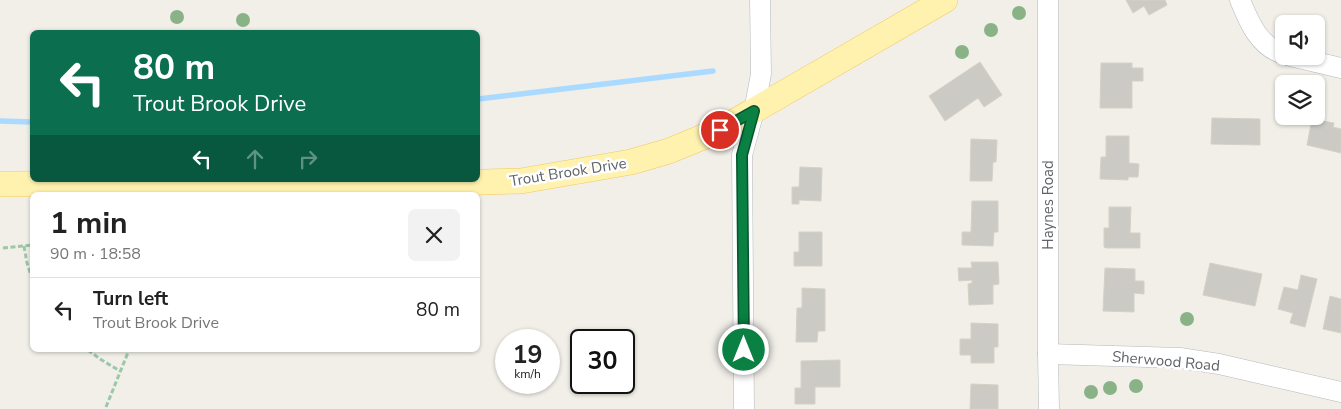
<!DOCTYPE html>
<html lang="en">
<head>
<meta charset="utf-8">
<style>
  body { margin:0; font-family:"Nunito Sans",sans-serif; background:#f2f2f2; color:#222; height:100vh; display:flex; flex-direction:column; font-size:19px; white-space:nowrap }
  * { box-sizing:border-box; margin:0 }
  p { font-size:16px; color:#767676 }
  .icon { flex:none; width:28px; height:28px; fill:none; stroke:currentColor; stroke-width:2; stroke-linecap:round; stroke-linejoin:round }
  .map { position:relative; flex:1; overflow:hidden }
  .sheet { position:absolute; left:30px; top:192px; width:450px; height:160px; display:flex; flex-direction:column; background:#fff; border-radius:8px; box-shadow:0 1px 4px #0004 }
  .sheet>* { flex:none }
  .top-card { position:absolute; left:30px; top:30px; width:450px; height:152px; border-radius:8px; box-shadow:0 1px 4px #0004; background:#0b6e4f; color:#fff; overflow:hidden }
  .controls { position:absolute; left:1275px; top:15px; display:grid; gap:10px }
  .controls a { display:grid; place-items:center; width:50px; height:50px; border-radius:8px; background:#fff; box-shadow:0 1px 4px #0004; font-size:25px }
  .speed { position:absolute; left:495px; top:329px; display:flex; gap:10px; font-size:25px; font-weight:700; text-align:center }
  .speed>* { display:grid; place-content:center; width:65px; height:65px; border-radius:50%; background:#fff; box-shadow:0 1px 4px #0004; line-height:1 }
  .speed small { font-size:12px; font-weight:400 }
  .speed .limit { border:2px solid #111; border-radius:8px; background:#fff; color:#111 }
  .pin { position:absolute; display:grid; place-items:center; width:42px; height:42px; color:#fff; margin:-21px; border:2px solid #fff; border-radius:50%; box-shadow:0 1px 5px #0007 }
  .me { position:absolute; width:55px; margin:-28px; rotate:0deg; stroke-linejoin:round; filter:drop-shadow(0 0 4px #0008) }
  .turn { display:flex; align-items:center; gap:18px; height:105px; padding:0 20px; font-size:22px }
  .turn .icon { width:65px; height:65px; stroke-width:2.5 }
  .turn b { display:block; font-size:35px; line-height:42px }
  .lanes { display:flex; align-items:center; height:48px; padding:0 20px; background:#0003; justify-content:center; gap:25px; direction:ltr }
  .lanes .off { opacity:.35 }
  .round { display:grid; place-items:center; flex:none; width:52px; height:52px; border-radius:8px; background:#f2f2f2 }
  .summary { display:flex; align-items:center; justify-content:space-between; height:85px; padding:0 20px }
  h1 { font-size:30px; font-weight:700; line-height:38px }
  ul { padding:0; list-style:none }
  li { display:flex; align-items:center; gap:15px; height:65px; padding:0 20px; border-top:1px solid #e0e0e0 }
  li div { flex:1 }
  li b { display:block; font-size:19px }
  li em { font-style:normal }
  .map>svg:first-child { display:block }
  .lines { fill:none; stroke-linecap:round; stroke-linejoin:round }
  .stream { stroke:#aadaff; stroke-width:5.5 }
  .building { fill:#cccac5; stroke:#d6d1c6 }
  .minor-casing { stroke:#b5b8bc; stroke-width:21 }
  .major-casing { stroke:#f2c960; stroke-width:26 }
  .path { stroke:#9cc7a9; stroke-width:3; stroke-dasharray:5 2.5; stroke-linecap:butt }
  .minor { stroke:#fff; stroke-width:20 }
  .major { stroke:#fff2af; stroke-width:25 }
  .tree { fill:#89b387 }
  .route-casing { stroke:#07532c; stroke-width:12 }
  .route { stroke:#0b8043; stroke-width:9 }
  .labels { text-anchor:middle; dominant-baseline:central; stroke-width:5; stroke-linejoin:round; paint-order:stroke }
  .street-label { font-size:15px; fill:#5f6368; stroke:#fff }
</style>
</head>
<body>
<div class="map">
<svg width="1341" height="409" viewBox="0 0 1341 409">
  <rect width="100%" height="100%" fill="#f1efe8"/>
  <g class="lines">
    <!-- stream -->
    <g class="stream">
      <polyline points="478,99 713,71"/>
      <polyline points="0,121 32,122"/>
    </g>
  </g>
  <!-- building -->
  <g class="building">
    <polygon points="1126,0 1165,0 1167,5 1149,15 1144,6 1133,13"/>
    <polygon points="980,62 1002,95 984,107 978,98 945,121 929,96"/>
    <polygon points="1101,63 1132,63 1132,68 1143,68 1143,81 1132,81 1132,108 1100,108"/>
    <polygon points="1212,118 1260,119 1260,145 1211,144"/>
    <polygon points="1312,119 1334,123 1333,127 1341,129 1341,153 1307,145"/>
    <polygon points="1106,136 1129,136 1129,163 1139,164 1138,177 1128,177 1128,180 1100,179 1101,157 1106,157"/>
    <polygon points="971,139 997,140 996,162 993,162 992,181 970,181"/>
    <polygon points="800,167 822,168 821,201 799,200 799,204 792,204 792,187 799,187"/>
    <polygon points="972,201 998,201 998,232 994,232 993,246 962,245 962,232 971,232"/>
    <polygon points="1109,207 1131,207 1130,233 1140,233 1140,248 1106,248 1104,247 1104,228 1109,228"/>
    <polygon points="799,232 822,232 822,266 794,266 794,252 799,252"/>
    <polygon points="971,262 998,262 999,284 993,285 993,304 969,305 968,284 972,283 972,280 959,281 958,268 972,268"/>
    <polygon points="1210,263 1262,274 1255,306 1203,295"/>
    <polygon points="1105,268 1135,269 1135,281 1144,281 1144,294 1134,293 1134,312 1103,311"/>
    <polygon points="1301,275 1317,279 1305,327 1290,323 1293,313 1278,309 1284,287 1298,290"/>
    <polygon points="802,288 825,289 825,331 818,331 817,342 796,342 797,308 802,308"/>
    <polygon points="1330,296 1341,299 1341,333 1323,329"/>
    <polygon points="971,323 998,324 998,347 994,347 994,363 971,363 971,355 960,355 960,339 971,339"/>
    <polygon points="840,360 840,387 815,387 815,404 795,404 795,388 801,388 801,361"/>
    <polygon points="971,384 998,385 998,409 970,409"/>
  </g>
  <g class="lines">
    <!-- minor casing -->
    <g class="minor-casing">
      <g id="minor">
        <polyline points="1048,0 1048,354 1049,409"/>
        <path d="M1240,0C1249,22 1259,47 1284,54"/>
        <polyline points="1290,56 1341,68"/>
        <polyline points="1048,354 1180,358 1219,364 1341,392"/>
        <polyline points="744,409 742,155 754,111 761,74 760,0"/>
      </g>
    </g>
    <!-- major casing -->
    <g class="major-casing">
      <polyline id="major" points="0,184 449,183 521,181 631,162 669,151 720,130 945,0"/>
    </g>
    <!-- path -->
    <g class="path">
      <polyline points="24,246 27,263 32,278"/>
      <polyline points="3,248 32,245"/>
      <polyline points="88,350 100,359 120,371"/>
      <polyline points="106,407 129,350"/>
    </g>
    <!-- minor -->
    <use href="#minor" class="minor"/>
    <!-- major -->
    <use href="#major" class="major"/>
  </g>
  <!-- trees -->
  <g class="tree">
    <circle cx="1019" cy="13" r="7"/>
    <circle cx="177" cy="17" r="7"/>
    <circle cx="243" cy="20" r="7"/>
    <circle cx="991" cy="30" r="7"/>
    <circle cx="962" cy="52" r="7"/>
    <circle cx="1187" cy="319" r="7"/>
    <circle cx="1136" cy="386" r="7"/>
    <circle cx="1110" cy="388" r="7"/>
    <circle cx="1091" cy="392" r="7"/>
  </g>
  <g class="lines">
    <!-- route casing -->
    <g class="route-casing">
      <polyline id="route" points="720,130 754,111 742,155 744,350"/>
    </g>
    <!-- route -->
    <use href="#route" class="route"/>
  </g>
  <g class="labels">
    <!-- street labels -->
    <g class="street-label">
      <text transform="translate(568 172) rotate(-9)">Trout Brook Drive</text>
      <text transform="translate(1048 205) rotate(-90)">Haynes Road</text>
      <text transform="translate(1166 361) rotate(5)">Sherwood Road</text>
    </g>
  </g>
</svg>
<div class="controls">
<a><svg class="icon" aria-label="sound" viewBox="0 0 24 24"><path d="M4 9h4l5-4v14l-5-4H4zM17 9q2 3 0 6"/></svg></a>
<a><svg class="icon" aria-label="layers" viewBox="0 0 24 24"><path d="M12 4l9 5-9 5-9-5zM3 14l9 5 9-5"/></svg></a>
</div>
<div class="speed"><div>19<small>km/h</small></div><div class="limit">30</div></div>
<div class="pin" style="left:720px;top:130px;background:#d93025"><svg class="icon" aria-label="arrive" viewBox="0 0 24 24"><path d="M6 21V4h12l-3 4 3 4H6"/></svg></div>
<svg class="me" style="left:744px;top:350px" viewBox="-20 -20 40 40"><circle r="17" fill="#0b8043" stroke="#fff" stroke-width="3"/><path d="M0-11L8 9 0 5-8 9z" fill="#fff"/></svg>
<div class="top-card">
<div class="turn"><svg class="icon" aria-label="left" viewBox="0 0 24 24"><path d="M17 20v-9H6M10 6l-5 5 5 5"/></svg><div><b>80 m</b>Trout Brook Drive</div></div>
<div class="lanes"><svg class="icon" aria-label="left" viewBox="0 0 24 24"><path d="M17 20v-9H6M10 6l-5 5 5 5"/></svg><svg class="icon off" aria-label="ahead" viewBox="0 0 24 24"><path d="M12 20V5M6 11l6-6 6 6"/></svg><svg class="icon off" aria-label="right" viewBox="0 0 24 24"><path d="M7 20v-9h11M14 6l5 5-5 5"/></svg></div>
</div>
<section class="sheet">
<div class="summary"><div><h1>1 min</h1><p>90 m · 18:58</p></div><a class="round"><svg class="icon" aria-label="close" viewBox="0 0 24 24"><path d="M6 6l12 12M18 6L6 18"/></svg></a></div>
<ul>
<li><svg class="icon" aria-label="left" viewBox="0 0 24 24"><path d="M17 20v-9H6M10 6l-5 5 5 5"/></svg><div><b>Turn left</b><p>Trout Brook Drive</p></div><em>80 m</em></li>
</ul>
</section>
</div>
</body>
</html>
